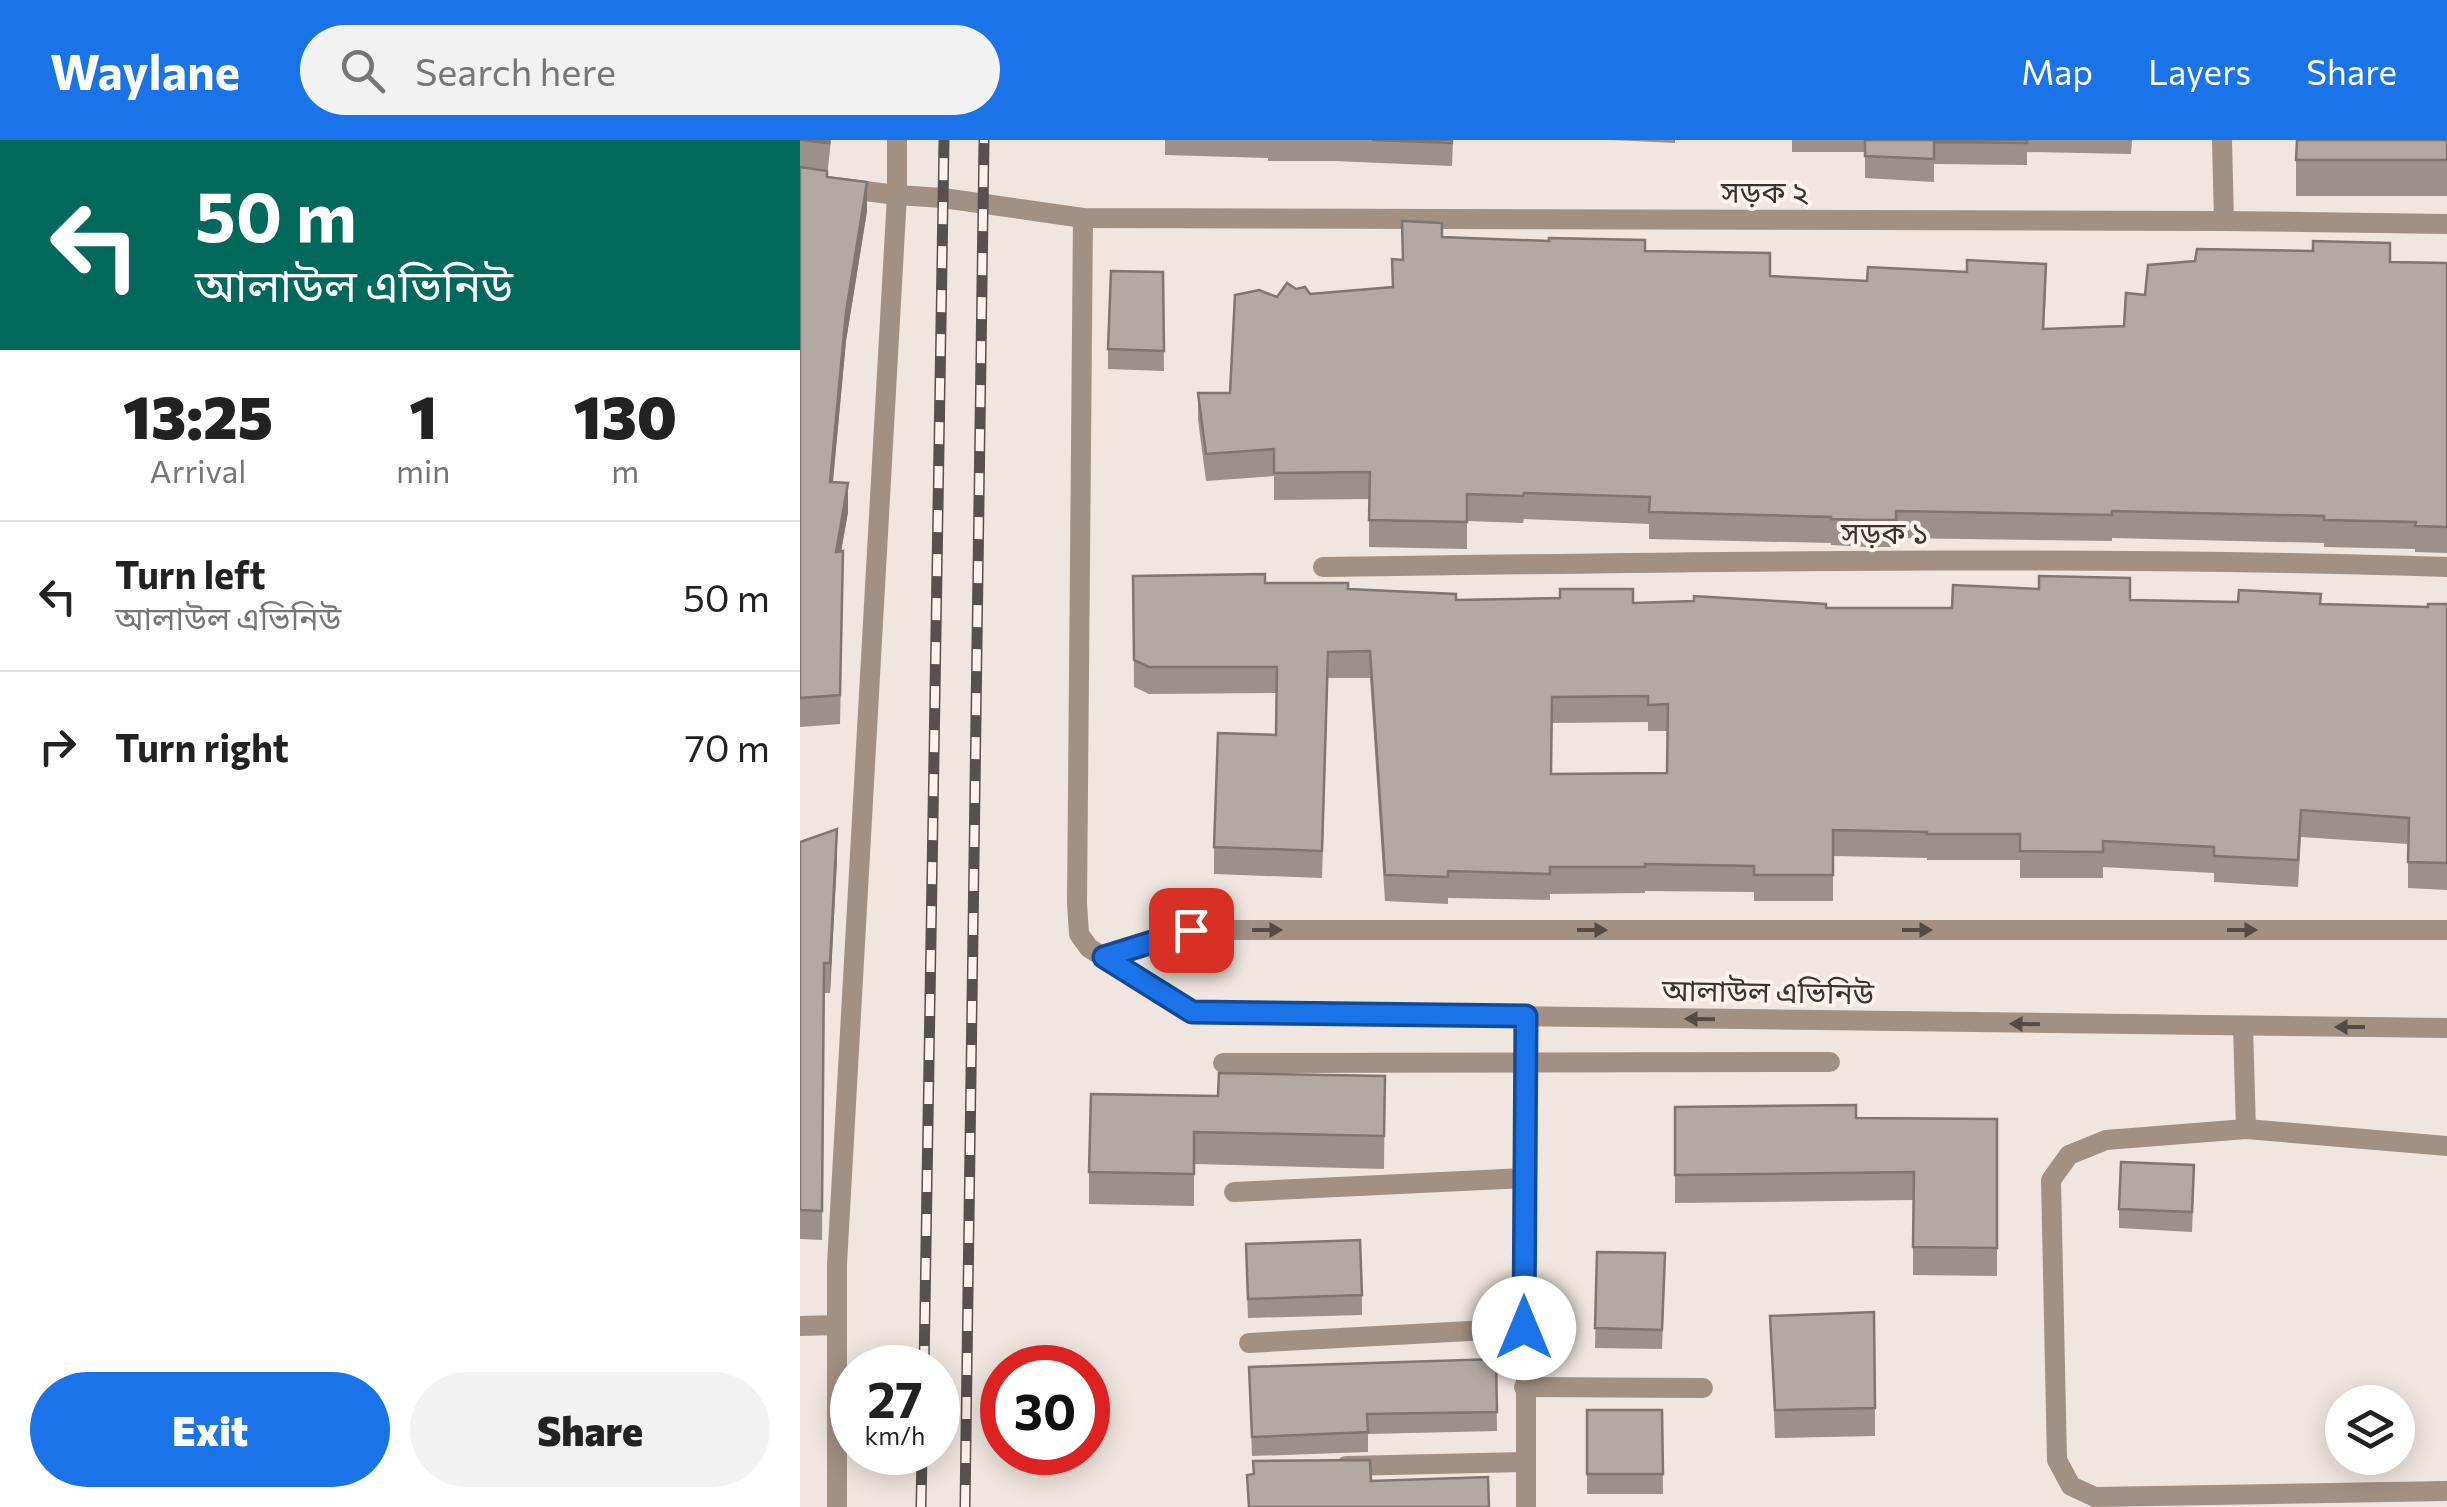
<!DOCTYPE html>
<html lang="en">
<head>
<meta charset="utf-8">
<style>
  body { margin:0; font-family:Commissioner,"Noto Sans Bengali",sans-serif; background:#f2f2f2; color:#222; height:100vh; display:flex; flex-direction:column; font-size:38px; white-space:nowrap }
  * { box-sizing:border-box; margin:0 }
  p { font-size:32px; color:#767676 }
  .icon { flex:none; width:55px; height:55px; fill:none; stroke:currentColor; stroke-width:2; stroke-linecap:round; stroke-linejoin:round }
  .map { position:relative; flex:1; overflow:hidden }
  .sheet { display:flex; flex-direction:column; background:#fff; width:800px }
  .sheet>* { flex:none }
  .top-card { background:#00695c; color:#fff; overflow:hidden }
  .buttons { position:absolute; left:1525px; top:1245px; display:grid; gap:20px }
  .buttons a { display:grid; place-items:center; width:90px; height:90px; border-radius:50%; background:#fff; box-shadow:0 5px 25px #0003; font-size:50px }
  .speed { position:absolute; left:30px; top:1205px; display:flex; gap:20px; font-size:50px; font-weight:700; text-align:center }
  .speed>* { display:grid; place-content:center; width:130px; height:130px; border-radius:50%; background:#fff; box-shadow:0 5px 25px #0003; line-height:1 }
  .speed small { font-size:25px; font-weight:400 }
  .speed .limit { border:15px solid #d22; background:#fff; color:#111 }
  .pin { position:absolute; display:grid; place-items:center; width:85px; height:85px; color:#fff; margin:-42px; border-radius:20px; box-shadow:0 5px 15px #0006 }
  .me { position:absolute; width:110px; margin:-55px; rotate:0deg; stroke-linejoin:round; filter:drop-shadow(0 0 8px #0008) }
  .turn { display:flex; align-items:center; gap:35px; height:210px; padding:0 30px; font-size:45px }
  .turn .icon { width:130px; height:130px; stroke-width:2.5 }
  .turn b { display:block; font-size:70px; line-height:85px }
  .eta { display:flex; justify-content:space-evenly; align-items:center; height:170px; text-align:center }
  .eta b { font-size:60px; font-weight:800; line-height:70px }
  .button { display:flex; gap:20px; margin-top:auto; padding:20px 30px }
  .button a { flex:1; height:115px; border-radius:60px; background:#1a73e8; color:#fff; font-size:40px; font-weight:800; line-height:115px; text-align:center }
  .button a+a { background:#f2f2f2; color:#222 }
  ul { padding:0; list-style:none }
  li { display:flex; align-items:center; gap:30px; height:150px; padding:0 30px; border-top:2px solid #e0e0e0 }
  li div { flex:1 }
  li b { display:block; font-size:38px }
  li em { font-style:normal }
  header { display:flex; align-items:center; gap:60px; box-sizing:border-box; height:140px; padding:0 50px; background:#1a73e8; color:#fff }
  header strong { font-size:48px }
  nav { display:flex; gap:55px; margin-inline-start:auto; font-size:35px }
  .search { width:700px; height:90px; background:#f2f2f2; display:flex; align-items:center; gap:25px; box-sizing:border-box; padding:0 35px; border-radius:55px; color:#767676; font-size:38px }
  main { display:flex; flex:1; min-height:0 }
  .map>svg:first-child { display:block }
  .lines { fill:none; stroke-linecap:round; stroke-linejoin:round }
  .service { stroke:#a29083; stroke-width:20 }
  .pedestrian { stroke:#a29083; stroke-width:20 }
  .minor { stroke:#a29083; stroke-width:20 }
  .rail-casing { stroke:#56514e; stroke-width:11 }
  .rail { stroke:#fcf3ec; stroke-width:8; stroke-dasharray:22; stroke-linecap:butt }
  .wall { fill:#99918b; fill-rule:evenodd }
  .shaded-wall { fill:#7d7671 }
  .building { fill:#b2a9a2; stroke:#7d7671; stroke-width:2.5; fill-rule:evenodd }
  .oneway { fill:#524b46 }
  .route-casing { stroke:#114b97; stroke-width:25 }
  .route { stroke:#1a73e8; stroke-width:18 }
  .labels { text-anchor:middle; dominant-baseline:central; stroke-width:8; stroke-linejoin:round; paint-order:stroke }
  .street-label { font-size:30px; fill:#383431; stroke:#fcf3ec }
</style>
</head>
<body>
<header>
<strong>Waylane</strong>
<div class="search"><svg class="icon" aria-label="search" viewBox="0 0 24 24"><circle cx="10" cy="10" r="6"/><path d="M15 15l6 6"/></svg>Search here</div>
<nav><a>Map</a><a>Layers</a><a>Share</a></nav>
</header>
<main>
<section class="sheet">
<div class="top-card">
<div class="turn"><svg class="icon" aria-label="left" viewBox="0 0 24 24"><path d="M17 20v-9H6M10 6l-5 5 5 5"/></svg><div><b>50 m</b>আলাউল এভিনিউ</div></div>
</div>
<div class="eta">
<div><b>13:25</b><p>Arrival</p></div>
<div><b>1</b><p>min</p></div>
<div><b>130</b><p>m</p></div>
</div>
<ul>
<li><svg class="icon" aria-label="left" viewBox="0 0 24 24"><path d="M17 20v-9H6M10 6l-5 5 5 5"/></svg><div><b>Turn left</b><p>আলাউল এভিনিউ</p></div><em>50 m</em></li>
<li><svg class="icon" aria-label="right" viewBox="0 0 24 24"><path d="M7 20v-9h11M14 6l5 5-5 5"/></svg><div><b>Turn right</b></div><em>70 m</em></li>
</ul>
<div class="button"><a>Exit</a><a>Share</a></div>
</section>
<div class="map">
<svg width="1647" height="1367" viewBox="0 0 1647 1367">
  <rect width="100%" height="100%" fill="#efe6df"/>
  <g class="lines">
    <!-- service -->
    <g class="service">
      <polyline points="1443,887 1446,989"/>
      <polyline points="1647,1006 1446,989 1306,1000 1269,1015 1251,1040 1257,1320 1271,1346 1295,1357 1647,1351"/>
    </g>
    <!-- pedestrian -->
    <polyline class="pedestrian" points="0,1186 37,1185"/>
    <!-- minor -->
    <g class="minor">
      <polyline points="1422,0 1424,81"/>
      <polyline points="0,43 97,55 143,58 283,78 1424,81 1647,84"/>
      <polyline points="283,78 277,763 279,794 289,808 393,872 1647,888"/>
      <path d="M523,427C898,422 1273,415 1647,427"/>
      <polyline points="304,817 391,790 1647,790"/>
      <polyline points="423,923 1030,922"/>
      <polyline points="434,1052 725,1038"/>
      <polyline points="449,1203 725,1188"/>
      <polyline points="724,1247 903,1248"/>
      <polyline points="546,1326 724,1322"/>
      <polyline points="37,1367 37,1124 97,55 97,0"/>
      <polyline points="726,1367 726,876"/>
    </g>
    <!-- rail casing -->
    <g class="rail-casing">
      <g id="rail">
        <polyline points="124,1228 144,0"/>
        <polyline points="121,1367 122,1312"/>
        <polyline points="165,1367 184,0"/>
      </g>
    </g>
    <!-- rail -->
    <use href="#rail" class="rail"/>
  </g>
  <!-- wall -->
  <g class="wall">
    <polygon points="0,0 31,0 27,37 67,71 46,201 33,342 48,372 41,411 43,440 40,584 0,587"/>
    <polygon points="365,0 653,0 652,26 534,21 468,21 468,18 365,15"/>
    <polygon points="812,0 875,0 875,3"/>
    <polygon points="992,0 1332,0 1331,14 1227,12 1227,25 1134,24 1134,42 1065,38 1065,12 992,12"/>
    <polygon points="1647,0 1647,56 1496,56 1496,20"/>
    <polygon points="602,81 642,97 845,111 970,136 1246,151 1244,189 1324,186 1345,155 1590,122 1647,123 1647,413 1615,412 1615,409 1524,407 1524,403 1312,398 1312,401 1096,398 1096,407 1068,407 1031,405 1031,403 849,399 849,384 724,379 723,383 667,381 667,409 569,407 569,359 474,360 474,336 406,341 398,280 398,253 430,253 477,157 496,149 510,154 592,147 592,119 602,120"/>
    <polygon points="363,132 364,231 308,229 308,209"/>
    <path d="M333,436L548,449L656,460L833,463L1026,468H1152L1330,460L1628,467L1647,464V750L1608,748V704L1501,697L1498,747L1414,742V733L1303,727V738H1220V720H1127V718L1033,716V761H954V752L845,751V753L750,754V760L648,758V764L585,761L570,538H528L522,738L414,734V707L476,595V553L349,554L334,547ZM848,582V591H867V633L751,634L752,583Z"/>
    <polygon points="0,702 37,719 30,853 24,853 22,1100 0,1099"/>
    <polygon points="585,936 584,1029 394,1024 394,1066 289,1064 289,1032 418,956"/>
    <polygon points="875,967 1056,978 1197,979 1197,1136 1113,1135 1113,1060 875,1063"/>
    <polygon points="1394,1045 1392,1092 1319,1088 1319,1069"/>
    <polygon points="797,1112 865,1133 862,1209 795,1208"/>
    <polygon points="446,1123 562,1155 562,1175 448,1178"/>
    <polygon points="970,1176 1075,1268 1075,1296 975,1298"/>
    <polygon points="696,1219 697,1291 568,1294 568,1312 452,1316 449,1227"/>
    <polygon points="787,1270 862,1270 863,1354 787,1354"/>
  </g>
  <!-- shaded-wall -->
  <g class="shaded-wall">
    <polygon points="67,42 67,71 46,201 30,371 30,342 46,172"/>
    <polygon points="48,343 48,372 36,441 36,412"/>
    <polygon points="37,689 37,719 30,853 30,823"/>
  </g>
  <!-- building -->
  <g class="building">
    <polygon points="0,0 29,0 29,3"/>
    <polygon points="572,0 652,0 652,3"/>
    <polygon points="1065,0 1227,0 1227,3 1134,2 1134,19 1065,16"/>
    <polygon points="1497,0 1647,0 1647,20 1496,20"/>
    <polygon points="0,27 27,31 27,37 67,42 46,172 30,342 48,343 36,412 43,411 40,555 0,558"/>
    <polygon points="602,81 642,83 642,97 749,101 749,98 845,100 845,111 970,113 970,136 1067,141 1068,127 1167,132 1167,120 1246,124 1243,189 1324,186 1326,153 1345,155 1348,125 1395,121 1397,109 1513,111 1513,101 1590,103 1590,122 1647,123 1647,387 1615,386 1616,382 1524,380 1524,376 1312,371 1312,375 1096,371 1096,380 1068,380 1031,379 1031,377 849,372 850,357 724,353 723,356 667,354 667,382 569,380 570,332 474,333 474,309 406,314 398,253 430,253 435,155 459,150 477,157 487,143 496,149 505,147 510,154 593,147 592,119 603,120"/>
    <polygon points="311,131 363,132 364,211 308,209"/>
    <path d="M465,434V443H548V449L656,454V460L760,458V449H833V463L894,461V456L1026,464V468H1152L1153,445L1239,449V436L1330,438V460L1438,462L1439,450L1521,454L1520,464L1628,467V464H1647V723L1608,722L1609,678L1501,670L1498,720L1414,716V707L1303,701V712L1220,711V694H1127V692L1033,690V735H954V726L845,724V727H750V734L648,731V737L585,735L570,511L528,512L522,711L414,707L418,593L476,595L477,527H349L334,520L333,436ZM848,556V565L868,564L867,633L751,634L752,557Z"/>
    <polygon points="37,689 30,823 24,823 22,1071 0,1070 0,702"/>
    <polygon points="419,933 585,936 584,996 394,992 394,1034 289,1032 291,954 418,956"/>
    <polygon points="1056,965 1056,978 1197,979 1197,1108 1113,1107 1114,1032 875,1035 875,967"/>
    <polygon points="1321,1022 1394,1025 1392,1072 1319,1069"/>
    <polygon points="560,1100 562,1155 448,1159 446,1104"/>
    <polygon points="797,1112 865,1113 862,1190 795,1188"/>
    <polygon points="1074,1172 1075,1268 975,1270 970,1176"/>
    <polygon points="696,1219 697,1272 567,1274 568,1292 452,1297 449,1227"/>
    <polygon points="787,1270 862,1270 863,1334 787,1334"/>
    <polygon points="570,1320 571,1341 688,1337 689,1367 449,1367 447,1335 454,1334 453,1321"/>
  </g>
  <!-- one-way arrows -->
  <defs><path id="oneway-solid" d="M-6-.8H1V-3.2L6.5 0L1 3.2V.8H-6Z" transform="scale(2.5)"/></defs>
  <g class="oneway">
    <use href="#oneway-solid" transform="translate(467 790)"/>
    <use href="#oneway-solid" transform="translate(792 790)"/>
    <use href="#oneway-solid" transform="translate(1117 790)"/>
    <use href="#oneway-solid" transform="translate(1442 790)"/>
    <use href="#oneway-solid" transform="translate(900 879) rotate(-179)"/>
    <use href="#oneway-solid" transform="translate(1225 884) rotate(-179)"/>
    <use href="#oneway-solid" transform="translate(1550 887) rotate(-180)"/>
  </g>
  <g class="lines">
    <!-- route casing -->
    <g class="route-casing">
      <polyline id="route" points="391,790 304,817 392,872 726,876 724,1188"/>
    </g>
    <!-- route -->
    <use href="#route" class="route"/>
  </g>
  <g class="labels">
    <!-- street labels -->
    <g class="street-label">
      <text x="965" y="50">সড়ক ২</text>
      <text x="1085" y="391">সড়ক ১</text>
      <text transform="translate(968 850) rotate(1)">আলাউল এভিনিউ</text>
    </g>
  </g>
</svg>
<div class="buttons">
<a><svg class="icon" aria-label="layers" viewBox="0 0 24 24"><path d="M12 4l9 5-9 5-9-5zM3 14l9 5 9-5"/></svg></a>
</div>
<div class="speed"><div>27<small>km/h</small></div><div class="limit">30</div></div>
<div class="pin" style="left:391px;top:790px;background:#d93025"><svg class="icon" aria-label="arrive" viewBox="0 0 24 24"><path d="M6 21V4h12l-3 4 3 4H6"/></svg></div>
<svg class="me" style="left:724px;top:1188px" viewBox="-20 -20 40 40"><circle r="19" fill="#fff"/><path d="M0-13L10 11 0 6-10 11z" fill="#1a73e8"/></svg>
</div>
</main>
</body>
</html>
